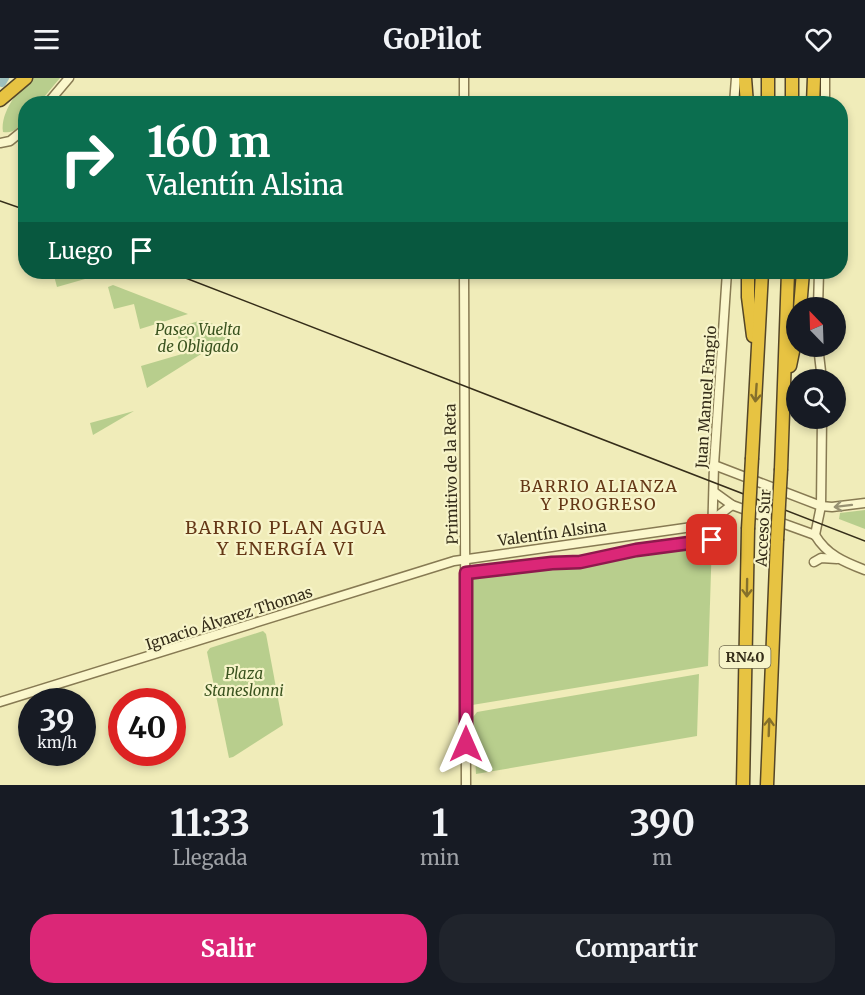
<!DOCTYPE html>
<html lang="es">
<head>
<meta charset="utf-8">
<style>
  body { margin:0; font-family:Merriweather,serif; background:#20242c; color:#f1f3f6; height:100vh; display:flex; flex-direction:column; font-size:22px; white-space:nowrap }
  * { box-sizing:border-box; margin:0 }
  p { font-size:20px; color:#9ea1a6 }
  .icon { flex:none; width:33px; height:33px; fill:none; stroke:currentColor; stroke-width:2; stroke-linecap:round; stroke-linejoin:round }
  .map { position:relative; height:707px; overflow:hidden }
  .details { display:flex; flex-direction:column; background:#171b24; flex:1 }
  .details>* { flex:none }
  .guide { position:absolute; left:18px; top:18px; width:830px; height:183px; border-radius:24px; box-shadow:0 3px 9px #0003; background:#0b6e4f; color:#fff; overflow:hidden }
  .needle { width:39px; rotate:337deg }
  .fabs { position:absolute; left:786px; top:219px; display:grid; gap:12px }
  .fabs a { display:grid; place-items:center; width:60px; height:60px; border-radius:50%; background:#171b24; box-shadow:0 3px 9px #0003; font-size:30px }
  .speed { position:absolute; left:18px; top:610px; display:flex; gap:12px; font-size:30px; font-weight:700; text-align:center }
  .speed>* { display:grid; place-content:center; width:78px; height:78px; border-radius:50%; background:#171b24; box-shadow:0 3px 9px #0003; line-height:1 }
  .speed small { font-size:15px; font-weight:400 }
  .speed .limit { border:9px solid #d22; background:#fff; color:#111 }
  .pin { position:absolute; display:grid; place-items:center; width:51px; height:51px; color:#fff; margin:-26px; border-radius:12px; box-shadow:0 3px 9px #0006 }
  .me { position:absolute; width:66px; margin:-33px; rotate:0deg; stroke-linejoin:round; filter:drop-shadow(0 0 4px #0008) }
  .turn { display:flex; align-items:center; gap:21px; height:126px; padding:0 30px; font-size:27px }
  .turn .icon { width:78px; height:78px; stroke-width:2.5 }
  .turn b { display:block; font-size:42px; line-height:51px }
  .then { display:flex; align-items:center; height:57px; padding:0 30px; background:#0003; gap:12px; font-size:22px }
  .eta { display:flex; justify-content:space-evenly; align-items:center; height:102px; text-align:center }
  .eta b { font-size:36px; font-weight:700; line-height:42px }
  .action { display:flex; gap:12px; margin-top:auto; padding:12px 30px }
  .action a { flex:1; height:69px; border-radius:24px; background:#db2777; color:#fff; font-size:24px; font-weight:700; line-height:69px; text-align:center }
  .action a+a { background:#20242c; color:#f1f3f6 }
  header { display:flex; justify-content:space-between; align-items:center; height:78px; padding:0 30px; background:#171b24; font-size:27px; font-weight:700 }
  .map>svg:first-child { display:block }
  .green { fill:#b8ce8d }
  .lines { fill:none; stroke-linecap:round; stroke-linejoin:round }
  .canal { stroke:#9ec0bd; stroke-width:8 }
  .tertiary-casing { stroke:#877a53; stroke-width:11 }
  .motorway-casing { stroke:#544628; stroke-width:15 }
  .tertiary { stroke:#fbf7cc; stroke-width:8 }
  .motorway { stroke:#e7c342; stroke-width:12 }
  .tram { stroke:#352d19; stroke-width:1.5 }
  .motorway-bridge-casing { stroke:#544628; stroke-width:15; stroke-linecap:butt }
  .motorway-bridge { stroke:#e7c342; stroke-width:12 }
  .oneway { stroke:#85702b }
  .oneway2 { stroke:#989272 }
  .route-casing { stroke:#8e194d; stroke-width:15 }
  .route { stroke:#db2777; stroke-width:10 }
  .labels { text-anchor:middle; dominant-baseline:central; stroke-width:4.5; stroke-linejoin:round; paint-order:stroke }
  .shield { fill:#f7f4c9; stroke:#6f694e; stroke-width:1.5 }
  .shield-label { font-size:14px; font-weight:bold; fill:#352d19 }
  .park-label { font-size:15px; font-style:italic; fill:#3a531f; stroke:#f7f4c9 }
  .street-label { font-size:15px; fill:#352d19; stroke:#f7f4c9 }
  .neighbourhood-label { font-size:16px; letter-spacing:1.5px; fill:#643716; stroke:#f7f4c9 }
  .quarter-label { font-size:18px; letter-spacing:1.5px; fill:#643716; stroke:#f7f4c9 }
</style>
</head>
<body>
<header><svg class="icon" aria-label="menu" viewBox="0 0 24 24"><path d="M4 6h16M4 12h16M4 18h16"/></svg>GoPilot<svg class="icon" aria-label="heart" viewBox="0 0 24 24"><path d="M12 20l-8-8c-3-5 5-10 8-4 3-6 11-1 8 4z"/></svg></header>
<div class="map">
<svg width="865" height="707" viewBox="0 0 865 707">
  <rect width="100%" height="100%" fill="#f0ecb9"/>
  <!-- green -->
  <g class="green">
    <path d="M33,0H60L39,25L26,26L25,41C19,49 14,56 3,54C0,34 19,10 33,0Z"/>
    <polygon points="53,194 78,194 92,199 57,209"/>
    <polygon points="113,207 188,236 140,251 134,226 114,231 108,209"/>
    <polygon points="202,242 230,252 233,256 147,310 141,288 182,276 176,250"/>
    <polygon points="134,333 93,357 90,345"/>
    <polygon points="865,432 865,451 839,441 840,435"/>
    <polygon points="712,462 708,588 466,628 466,495"/>
    <polygon points="263,553 266,556 283,647 233,679 229,680 207,574 210,570"/>
    <polygon points="699,596 697,658 476,696 473,639 477,634"/>
  </g>
  <g class="lines">
    <!-- canal -->
    <polyline class="canal" points="2,5 5,0"/>
    <!-- tertiary casing -->
    <g class="tertiary-casing">
      <g id="tertiary">
        <polyline points="47,26 69,0"/>
        <polyline points="464,26 464,0"/>
        <polyline points="734,26 736,0"/>
        <polyline points="825,26 825,0"/>
        <polyline points="0,65 10,63 26,50"/>
        <polyline points="464,194 466,707"/>
        <polyline points="818,230 819,194"/>
        <polyline points="818,268 822,302"/>
        <polyline points="714,387 821,428 832,429 865,425"/>
        <polyline points="714,414 732,427 815,457"/>
        <polyline points="713,446 719,437 732,427"/>
        <polyline points="815,457 821,428 822,340"/>
        <path d="M815,457C827,477 844,484 865,492"/>
        <polyline points="814,484 821,480 837,481"/>
        <polyline points="466,495 552,485 580,484 636,472 712,462 714,387 727,194"/>
        <polyline points="0,624 454,483 713,446"/>
      </g>
    </g>
    <!-- motorway casing -->
    <g class="motorway-casing">
      <g id="motorway">
        <polyline points="745,0 747,26"/>
        <polyline points="768,0 768,26"/>
        <polyline points="0,22 26,0"/>
        <polyline points="792,26 792,0"/>
        <polyline points="813,26 814,0"/>
        <polyline points="748,194 748,219 753,258"/>
        <polyline points="800,230 803,194"/>
        <polyline points="790,288 796,259"/>
        <polyline points="752,380 762,194"/>
        <polyline points="781,391 788,194"/>
        <polyline points="743,707 748,451"/>
        <polyline points="767,707 777,462"/>
      </g>
    </g>
    <!-- tertiary -->
    <use href="#tertiary" class="tertiary"/>
    <!-- motorway -->
    <use href="#motorway" class="motorway"/>
    <!-- tram -->
    <g class="tram">
      <polyline points="0,123 26,132"/>
      <polyline points="170,194 865,463"/>
    </g>
    <!-- motorway-bridge casing -->
    <g class="motorway-bridge-casing">
      <g id="motorway-bridge">
        <polyline points="748,451 752,380"/>
        <polyline points="777,462 781,391"/>
      </g>
    </g>
    <!-- motorway-bridge -->
    <use href="#motorway-bridge" class="motorway-bridge"/>
  </g>
  <!-- one-way arrows -->
  <defs><path id="oneway-shaft" d="M-6 0H5M1.5-3L5.5 0L1.5 3" fill="none" stroke-width="1.6" stroke-linecap="round" stroke-linejoin="round" transform="scale(1.5)"/></defs>
  <g class="oneway">
    <use href="#oneway-shaft" transform="translate(756 315) rotate(94)"/>
    <use href="#oneway-shaft" transform="translate(747 510) rotate(91)"/>
    <use href="#oneway-shaft" transform="translate(769 649) rotate(-88)"/>
  </g>
  <use class="oneway2" href="#oneway-shaft" transform="translate(843 428) rotate(173)"/>
  <g class="lines">
    <!-- route casing -->
    <g class="route-casing">
      <polyline id="route" points="466,666 466,495 552,485 580,484 636,472 712,462"/>
    </g>
    <!-- route -->
    <use href="#route" class="route"/>
  </g>
  <g class="labels">
    <!-- shield labels -->
    <rect class="shield" x="719.5" y="568" width="51" height="22" rx="4.5"/>
    <g class="shield-label">
      <text x="745" y="579">RN40</text>
    </g>
    <!-- park labels -->
    <g class="park-label">
      <text x="198" y="251">Paseo Vuelta<tspan x="198" dy="17">de Obligado</tspan></text>
      <text x="244" y="595">Plaza<tspan x="244" dy="17">Staneslonni</tspan></text>
    </g>
    <!-- street labels -->
    <g class="street-label">
      <text transform="translate(706 319) rotate(-86)">Juan Manuel Fangio</text>
      <text transform="translate(451 396) rotate(-91)">Primitivo de la Reta</text>
      <text transform="translate(763 450) rotate(-87)">Acceso Sur</text>
      <text transform="translate(552 455) rotate(-8)">Valentín Alsina</text>
      <text transform="translate(229 540) rotate(-18)">Ignacio Álvarez Thomas</text>
    </g>
    <!-- neighbourhood labels -->
    <g class="neighbourhood-label">
      <text x="599" y="408">BARRIO ALIANZA<tspan x="599" dy="18">Y PROGRESO</tspan></text>
    </g>
    <!-- quarter labels -->
    <g class="quarter-label">
      <text x="286" y="449">BARRIO PLAN AGUA<tspan x="286" dy="21">Y ENERGÍA VI</tspan></text>
    </g>
  </g>
</svg>
<div class="fabs">
<a><svg class="needle" viewBox="-14 -14 28 28"><path d="M0-13l5 13h-10z" fill="#e53935"/><path d="M0 13l5-13h-10z" fill="#9ea1a6"/></svg></a>
<a><svg class="icon" aria-label="search" viewBox="0 0 24 24"><circle cx="10" cy="10" r="6"/><path d="M15 15l6 6"/></svg></a>
</div>
<div class="speed"><div>39<small>km/h</small></div><div class="limit">40</div></div>
<div class="pin" style="left:712px;top:462px;background:#d93025"><svg class="icon" aria-label="arrive" viewBox="0 0 24 24"><path d="M6 21V4h12l-3 4 3 4H6"/></svg></div>
<svg class="me" style="left:466px;top:666px" viewBox="-20 -20 40 40"><path d="M0-17L14 15 0 8-14 15z" fill="#db2777" stroke="#fff" stroke-width="4"/></svg>
<div class="guide">
<div class="turn"><svg class="icon" aria-label="right" viewBox="0 0 24 24"><path d="M7 20v-9h11M14 6l5 5-5 5"/></svg><div><b>160 m</b>Valentín Alsina</div></div>
<div class="then">Luego<svg class="icon" aria-label="arrive" viewBox="0 0 24 24"><path d="M6 21V4h12l-3 4 3 4H6"/></svg></div>
</div>
</div>
<section class="details">
<div class="eta">
<div><b>11:33</b><p>Llegada</p></div>
<div><b>1</b><p>min</p></div>
<div><b>390</b><p>m</p></div>
</div>
<div class="action"><a>Salir</a><a>Compartir</a></div>
</section>
</body>
</html>
